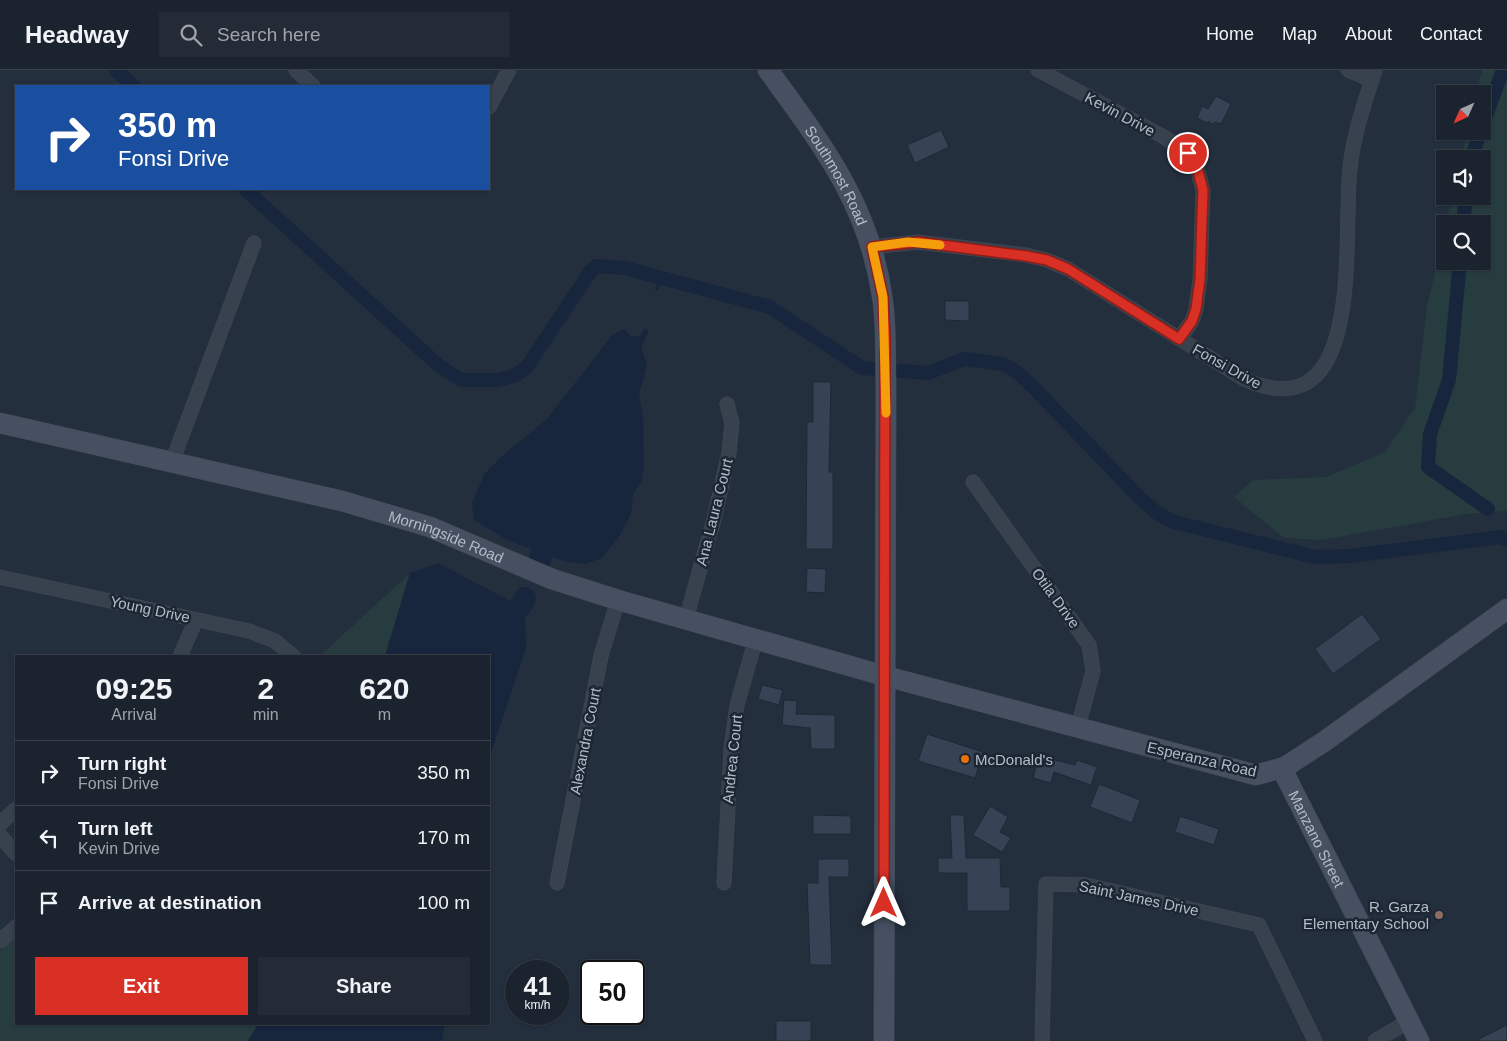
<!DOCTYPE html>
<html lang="en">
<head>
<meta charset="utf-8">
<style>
  body { margin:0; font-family:Helvetica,sans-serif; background:#242b36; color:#f1f3f6; height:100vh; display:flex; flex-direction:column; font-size:19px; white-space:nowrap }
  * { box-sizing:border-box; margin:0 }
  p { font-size:16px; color:#a0a4aa }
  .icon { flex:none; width:28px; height:28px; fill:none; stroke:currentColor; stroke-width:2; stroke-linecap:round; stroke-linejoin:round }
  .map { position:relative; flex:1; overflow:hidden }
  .panel { position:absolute; left:15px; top:585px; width:475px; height:370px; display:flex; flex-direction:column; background:#1b232e; border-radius:0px; box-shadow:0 1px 4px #0004,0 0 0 1px #39404a }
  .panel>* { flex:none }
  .banner { position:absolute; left:15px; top:15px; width:475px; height:105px; border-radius:0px; box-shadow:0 1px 4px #0004,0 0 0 1px #39404a; background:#1a4fa0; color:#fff; overflow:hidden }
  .needle { width:32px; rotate:225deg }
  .fabs { position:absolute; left:1436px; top:15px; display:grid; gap:10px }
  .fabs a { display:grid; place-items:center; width:55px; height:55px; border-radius:0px; background:#1b232e; box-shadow:0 1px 4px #0004,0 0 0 1px #39404a; font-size:25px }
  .speed { position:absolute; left:505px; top:890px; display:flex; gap:10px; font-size:25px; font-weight:700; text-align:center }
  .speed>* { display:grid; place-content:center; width:65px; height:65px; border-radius:50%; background:#1b232e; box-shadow:0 1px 4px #0004,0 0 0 1px #39404a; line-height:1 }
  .speed small { font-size:12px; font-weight:400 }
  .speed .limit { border:2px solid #111; border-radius:8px; background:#fff; color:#111 }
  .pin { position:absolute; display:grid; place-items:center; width:42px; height:42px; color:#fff; margin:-21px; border:2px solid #fff; border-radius:50%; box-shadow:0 1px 5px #0007 }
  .me { position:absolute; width:55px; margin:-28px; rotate:0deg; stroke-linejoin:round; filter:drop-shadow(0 0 4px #0008) }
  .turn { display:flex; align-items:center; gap:18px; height:105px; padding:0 20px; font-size:22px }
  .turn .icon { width:65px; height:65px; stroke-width:2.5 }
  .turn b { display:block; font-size:35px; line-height:42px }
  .eta { display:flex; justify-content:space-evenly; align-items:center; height:85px; text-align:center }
  .eta b { font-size:30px; font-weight:600; line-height:35px }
  .cta { display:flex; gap:10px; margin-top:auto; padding:10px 20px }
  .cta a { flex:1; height:58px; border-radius:0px; background:#d93025; color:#fff; font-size:20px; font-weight:600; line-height:58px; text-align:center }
  .cta a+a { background:#242b36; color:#f1f3f6 }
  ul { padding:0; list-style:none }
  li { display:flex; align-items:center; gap:15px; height:65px; padding:0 20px; border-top:1px solid #39404a }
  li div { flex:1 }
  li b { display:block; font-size:19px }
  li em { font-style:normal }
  header { display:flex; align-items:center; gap:30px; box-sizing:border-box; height:70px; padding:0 25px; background:#1b232e; border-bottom:1px solid #39404a }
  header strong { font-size:24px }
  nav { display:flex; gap:28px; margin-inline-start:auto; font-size:18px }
  .search { width:350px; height:45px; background:#242b36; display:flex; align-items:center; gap:12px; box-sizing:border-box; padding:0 18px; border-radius:0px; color:#a0a4aa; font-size:19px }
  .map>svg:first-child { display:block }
  .green { fill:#263c3f }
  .water { fill:#17263c }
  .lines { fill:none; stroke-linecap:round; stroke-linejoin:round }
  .stream { stroke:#17263c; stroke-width:4 }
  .canal { stroke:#17263c; stroke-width:14 }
  .river { stroke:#17263c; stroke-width:22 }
  .building { fill:#364354; stroke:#1f2835 }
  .street-casing { stroke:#414a57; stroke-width:15 }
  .secondary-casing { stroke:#414a57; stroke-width:21 }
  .street { stroke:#38414e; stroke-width:14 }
  .secondary { stroke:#465061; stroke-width:20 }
  .route-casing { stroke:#8d1f18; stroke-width:12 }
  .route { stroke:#d93025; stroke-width:9 }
  .slow { stroke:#f59e0b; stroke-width:9 }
  .food-dot { fill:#e8710a; stroke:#1d2633; stroke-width:2 }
  .education-dot { fill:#8d6e63; stroke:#1d2633; stroke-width:2 }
  .labels { text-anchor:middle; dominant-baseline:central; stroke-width:5; stroke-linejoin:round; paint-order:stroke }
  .street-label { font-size:15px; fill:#b4bcc9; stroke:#1d2633 }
  .poi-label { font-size:15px; fill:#b4bcc9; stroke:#1d2633; text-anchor:start }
</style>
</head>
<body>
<header>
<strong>Headway</strong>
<div class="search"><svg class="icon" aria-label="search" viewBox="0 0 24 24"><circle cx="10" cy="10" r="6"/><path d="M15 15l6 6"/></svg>Search here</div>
<nav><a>Home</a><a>Map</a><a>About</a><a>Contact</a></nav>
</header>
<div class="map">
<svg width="1507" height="971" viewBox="0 0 1507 971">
  <rect width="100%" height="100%" fill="#242f3e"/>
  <!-- green -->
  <g class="green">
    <polygon points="1482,0 1507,0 1507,441 1466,444 1322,470 1284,468 1234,427 1253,410 1326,407 1385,382 1415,338 1427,236 1445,159 1445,191 1482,191 1482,154 1446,154 1452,126 1482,126 1482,89 1461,89 1467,61 1482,61 1482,24 1476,24"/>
    <polygon points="410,503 385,586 320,586"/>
    <polygon points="16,866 16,954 258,954 248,971 0,971 0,881"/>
  </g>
  <!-- water -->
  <g class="water">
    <polygon points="645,258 649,261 641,277 647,294 639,325 643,345 644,396 642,410 633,425 631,444 619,467 602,488 585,494 563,491 509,471 474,450 472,433 485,403 502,386 547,349 613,264 625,259 630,266 640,266"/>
    <polygon points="438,493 525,539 526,578 489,690 489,586 385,586 410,503"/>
    <polygon points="258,954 445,954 442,971 248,971"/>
  </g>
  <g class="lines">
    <!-- stream -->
    <polyline class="stream" points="657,219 659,208"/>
    <!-- canal -->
    <g class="canal">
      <polyline points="116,0 134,16"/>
      <polyline points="1482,56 1503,0"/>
      <polyline points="1471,89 1481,61"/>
      <polyline points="245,119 438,295 461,310 496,310 514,306 527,297 590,202 596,196 625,198 770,237 862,298 928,303 964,289 1003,294 1017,302 1034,318 1140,428 1157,443 1174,452 1315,487 1350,486 1501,467 1507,470"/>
      <polyline points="1463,154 1466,126"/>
      <polyline points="1460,191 1449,310 1430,364 1428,397 1488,439"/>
    </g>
    <!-- river -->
    <g class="river">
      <polyline points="540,489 554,456"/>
      <polyline points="472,586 481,564 521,536 525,528"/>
    </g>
  </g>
  <!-- building -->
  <g class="building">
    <polygon points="1216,26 1231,34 1221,54 1215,52 1213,54 1208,51 1207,53 1197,48 1202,36 1208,39"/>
    <polygon points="941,60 949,77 915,93 907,75"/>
    <polygon points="945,231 969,231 969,251 945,250"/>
    <polygon points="813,312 831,312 829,402 833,402 833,479 806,479 807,352 813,352"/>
    <polygon points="807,498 826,499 825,523 806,522"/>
    <polygon points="1362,544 1381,569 1333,604 1315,579"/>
    <polygon points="762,615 783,620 779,635 758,629"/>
    <polygon points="784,630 797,631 796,644 835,645 835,679 811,679 810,658 782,655"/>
    <polygon points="927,664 983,682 975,708 918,691"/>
    <polygon points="1039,686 1075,695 1077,690 1097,697 1091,715 1054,702 1051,713 1033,708"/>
    <polygon points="1099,714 1140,730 1132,753 1090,737"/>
    <polygon points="990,736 1008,747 1000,762 1011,768 1002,782 973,765"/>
    <polygon points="813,745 851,746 851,764 813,764"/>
    <polygon points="950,745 964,745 966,788 1000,788 1001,817 1010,817 1010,841 967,841 967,803 938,803 938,788 952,788"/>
    <polygon points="1180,746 1219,759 1214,775 1175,762"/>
    <polygon points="818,789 849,789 849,807 829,807 832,895 810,895 807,813 818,813"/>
    <rect x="776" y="951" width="35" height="20"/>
    <polygon points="1507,955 1507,971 1475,971"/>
  </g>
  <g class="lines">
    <!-- street casing -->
    <g class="street-casing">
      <g id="street">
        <polyline points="296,0 313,16"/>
        <polyline points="1038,0 1164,67 1188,83 1196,94 1203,120 1200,209 1196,239 1192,251 1179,269"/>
        <polyline points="1348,0 1372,10"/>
        <polyline points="489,37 509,0"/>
        <path d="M872,177L918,172L1026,185L1047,190L1068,199L1244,309C1368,365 1342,165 1350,99C1353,65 1365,32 1375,0"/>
        <polyline points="172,392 254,173"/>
        <polyline points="973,412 1089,575 1093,601 1078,657"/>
        <polyline points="0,507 249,561 275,571 293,586"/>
        <polyline points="686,549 714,449 729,383 732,353 727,334"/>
        <polyline points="180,586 196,550"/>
        <polyline points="0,754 16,739"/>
        <polyline points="0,765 16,784"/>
        <polyline points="557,813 601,586 618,530"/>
        <polyline points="724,813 731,679 737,635 756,568"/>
        <polyline points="0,871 16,857"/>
        <polyline points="1042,971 1046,814 1086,815 1259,855 1315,971"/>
        <polyline points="1375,971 1409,951"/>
      </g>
    </g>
    <!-- secondary casing -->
    <g class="secondary-casing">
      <g id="secondary">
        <path id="s1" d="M768,0C821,73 869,134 882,226C887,255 885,287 886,317L884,971"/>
        <path id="s2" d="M0,353L342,431L430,457L552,509L618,530L885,606L1256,705L1285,697L1325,671L1507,539"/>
        <path id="s3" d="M1282,699L1419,971"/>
      </g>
    </g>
    <!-- street -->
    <use href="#street" class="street"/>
    <!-- secondary -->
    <use href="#secondary" class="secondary"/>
  </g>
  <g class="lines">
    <!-- route casing -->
    <g class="route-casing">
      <polyline id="route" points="884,833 885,268 883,227 872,177 918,172 1026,186 1047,190 1068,199 1179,269 1192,251 1196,239 1200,209 1203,120 1196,94 1188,83"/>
    </g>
    <!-- route -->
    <use href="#route" class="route"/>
    <!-- slow -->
    <polyline class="slow" points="886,343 883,227 872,177 908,172 940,175"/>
  </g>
  <!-- markers -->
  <circle class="food-dot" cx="965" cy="689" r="5"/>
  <circle class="education-dot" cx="1439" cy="845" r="5"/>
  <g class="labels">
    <!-- street labels -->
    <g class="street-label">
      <text transform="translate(1120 44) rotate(28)">Kevin Drive</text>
      <text stroke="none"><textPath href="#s1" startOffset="126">Southmost Road</textPath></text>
      <text transform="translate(1227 296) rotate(29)">Fonsi Drive</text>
      <text transform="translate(714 442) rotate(-76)">Ana Laura Court</text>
      <text stroke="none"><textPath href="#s2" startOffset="461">Morningside Road</textPath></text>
      <text transform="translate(1056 528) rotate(54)">Otila Drive</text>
      <text transform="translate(150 539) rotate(12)">Young Drive</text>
      <text transform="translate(585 671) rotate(-79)">Alexandra Court</text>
      <text transform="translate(732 689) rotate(-84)">Andrea Court</text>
      <text transform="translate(1202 689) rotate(13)">Esperanza Road</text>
      <text stroke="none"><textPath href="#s3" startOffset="78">Manzano Street</textPath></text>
      <text transform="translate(1139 828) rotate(12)">Saint James Drive</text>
    </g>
    <!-- poi labels -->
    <g class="poi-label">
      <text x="975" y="689">McDonald's</text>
      <text x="1429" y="836" text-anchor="end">R. Garza<tspan x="1429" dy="17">Elementary School</tspan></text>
    </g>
  </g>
</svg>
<div class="fabs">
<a><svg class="needle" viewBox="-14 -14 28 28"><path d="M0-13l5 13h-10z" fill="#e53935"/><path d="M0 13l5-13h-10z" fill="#a0a4aa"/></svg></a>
<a><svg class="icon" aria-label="sound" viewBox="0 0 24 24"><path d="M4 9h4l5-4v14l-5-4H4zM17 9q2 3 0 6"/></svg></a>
<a><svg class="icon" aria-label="search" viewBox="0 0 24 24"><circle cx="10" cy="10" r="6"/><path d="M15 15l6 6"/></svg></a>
</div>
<div class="speed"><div>41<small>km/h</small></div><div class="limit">50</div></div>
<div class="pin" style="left:1188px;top:83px;background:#d93025"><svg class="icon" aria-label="arrive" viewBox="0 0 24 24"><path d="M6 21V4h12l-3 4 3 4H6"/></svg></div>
<svg class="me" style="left:884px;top:833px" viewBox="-20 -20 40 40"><path d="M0-17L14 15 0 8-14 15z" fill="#d93025" stroke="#fff" stroke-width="4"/></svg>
<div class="banner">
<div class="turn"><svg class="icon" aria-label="right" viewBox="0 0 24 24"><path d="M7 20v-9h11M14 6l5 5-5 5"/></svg><div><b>350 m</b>Fonsi Drive</div></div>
</div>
<section class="panel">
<div class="eta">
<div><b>09:25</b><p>Arrival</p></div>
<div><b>2</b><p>min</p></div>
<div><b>620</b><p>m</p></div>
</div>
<ul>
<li><svg class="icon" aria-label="right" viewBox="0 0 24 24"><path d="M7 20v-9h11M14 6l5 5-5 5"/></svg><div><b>Turn right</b><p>Fonsi Drive</p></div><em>350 m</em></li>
<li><svg class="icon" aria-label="left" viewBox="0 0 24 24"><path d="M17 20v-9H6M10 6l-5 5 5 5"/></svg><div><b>Turn left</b><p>Kevin Drive</p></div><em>170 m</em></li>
<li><svg class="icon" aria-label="arrive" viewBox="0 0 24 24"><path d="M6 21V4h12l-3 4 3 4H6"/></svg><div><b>Arrive at destination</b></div><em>100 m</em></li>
</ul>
<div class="cta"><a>Exit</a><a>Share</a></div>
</section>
</div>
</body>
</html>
